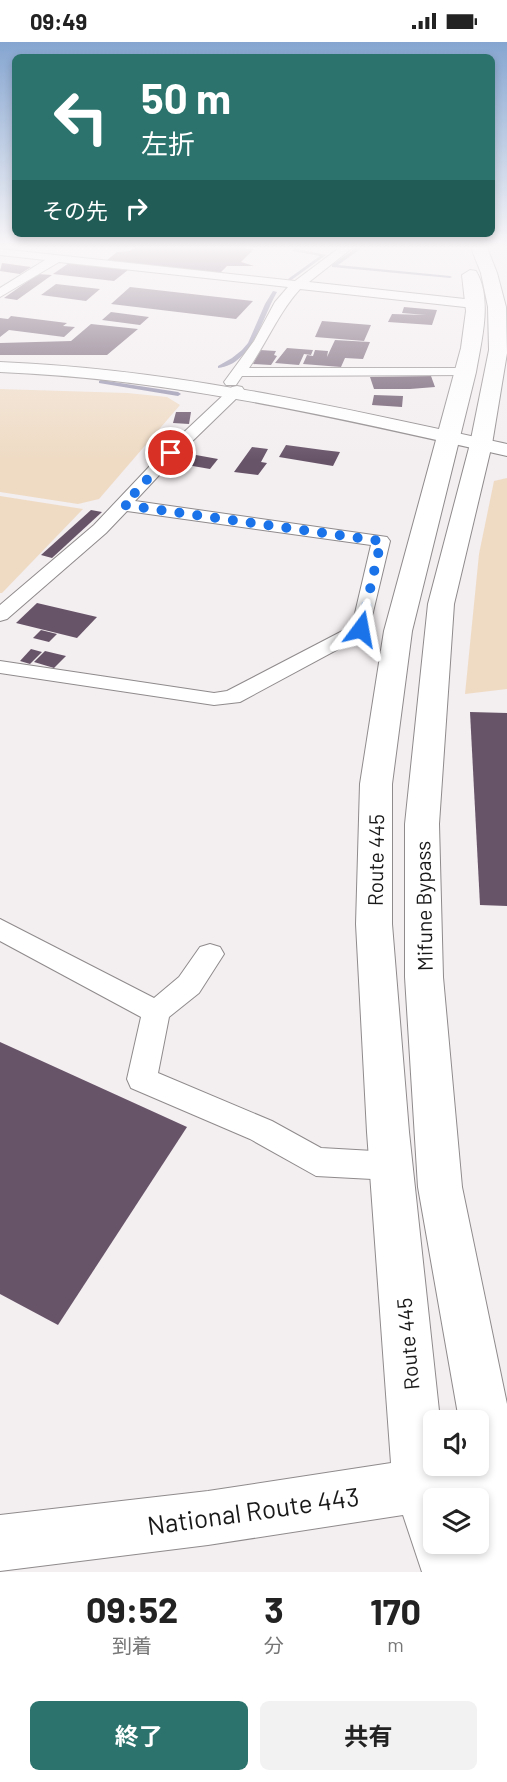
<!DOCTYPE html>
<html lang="ja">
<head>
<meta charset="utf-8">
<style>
  body { margin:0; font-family:Barlow,"Noto Sans JP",sans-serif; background:#f2f2f2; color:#222; height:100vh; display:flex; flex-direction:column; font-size:22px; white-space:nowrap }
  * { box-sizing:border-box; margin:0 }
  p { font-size:20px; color:#767676 }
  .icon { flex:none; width:33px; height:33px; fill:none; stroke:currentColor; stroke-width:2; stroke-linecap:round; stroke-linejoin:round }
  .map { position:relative; height:1530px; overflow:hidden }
  .drawer { display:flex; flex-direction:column; background:#fff; flex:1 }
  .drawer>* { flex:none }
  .top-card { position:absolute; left:12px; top:12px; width:483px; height:183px; border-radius:9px; box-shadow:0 3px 9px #0003; background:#2b736c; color:#fff; overflow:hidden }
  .controls { position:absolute; left:423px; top:1368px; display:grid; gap:12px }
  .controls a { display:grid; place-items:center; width:66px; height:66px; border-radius:9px; background:#fff; box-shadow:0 3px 9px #0003; font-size:30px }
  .pin { position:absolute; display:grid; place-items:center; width:51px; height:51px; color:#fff; margin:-26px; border:3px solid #fff; border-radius:50%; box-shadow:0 2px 6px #0007 }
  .me { position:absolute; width:66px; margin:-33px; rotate:13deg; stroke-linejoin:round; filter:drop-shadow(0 0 4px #0008) }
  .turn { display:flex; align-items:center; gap:21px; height:126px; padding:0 30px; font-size:27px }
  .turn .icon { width:78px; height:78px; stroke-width:2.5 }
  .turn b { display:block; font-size:42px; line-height:51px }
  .then { display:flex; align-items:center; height:57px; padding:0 30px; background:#0003; gap:12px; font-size:22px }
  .eta { display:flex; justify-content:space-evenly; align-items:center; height:102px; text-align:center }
  .eta b { font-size:36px; font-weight:700; line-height:42px }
  .button { display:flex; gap:12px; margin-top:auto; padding:12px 30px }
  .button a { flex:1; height:69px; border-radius:9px; background:#2b736c; color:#fff; font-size:24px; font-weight:700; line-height:69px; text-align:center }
  .button a+a { background:#f2f2f2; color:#222 }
  .status { display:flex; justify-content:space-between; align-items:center; height:42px; padding:0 30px; background:#fff; direction:ltr }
  .status svg { height:16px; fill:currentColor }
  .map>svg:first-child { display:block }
  .green { fill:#efdbc4 }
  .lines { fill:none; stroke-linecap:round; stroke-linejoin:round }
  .stream { fill:#928eab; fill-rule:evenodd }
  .building { fill:#685469 }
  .minor-casing { stroke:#8f8a8b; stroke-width:2 }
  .tertiary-casing { stroke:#8f8a8b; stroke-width:2 }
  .trunk-casing { stroke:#8f8a8b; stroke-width:2 }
  .minor { fill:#fff; fill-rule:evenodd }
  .tertiary { fill:#fff; fill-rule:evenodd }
  .trunk { fill:#fff; fill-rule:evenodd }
  .route { stroke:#1a73e8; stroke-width:10; stroke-dasharray:0 18 }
  .labels { text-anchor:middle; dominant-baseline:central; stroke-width:6; stroke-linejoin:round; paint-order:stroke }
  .street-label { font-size:21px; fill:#1a1919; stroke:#fff }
  .near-street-label { font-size:26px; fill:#1a1919; stroke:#fff }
</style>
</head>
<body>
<div class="status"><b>09:49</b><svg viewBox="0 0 49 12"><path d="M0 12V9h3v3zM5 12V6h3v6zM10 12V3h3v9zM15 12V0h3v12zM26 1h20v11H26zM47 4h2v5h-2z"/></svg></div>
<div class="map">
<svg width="507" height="1530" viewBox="0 0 507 1530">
  <rect width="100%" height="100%" fill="#f3eef0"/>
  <!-- green -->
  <g class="green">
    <polygon points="0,347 127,351 167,355 180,363 99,457 78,462 0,450"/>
    <polygon points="507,436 507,647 465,652 479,512 494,439"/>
    <polygon points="0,454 83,467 2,551 0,551"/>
  </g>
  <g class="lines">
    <!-- stream -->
    <g class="stream">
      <polygon points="296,203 300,203 298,207 326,213 290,239 288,237 320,214 293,209"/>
      <polygon points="360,203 366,203 338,223 450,234 452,235 450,236 332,225 332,223"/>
      <path d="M273,249L277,250C263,274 252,323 218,326V324L232,316L242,308L248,301L265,262Z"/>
      <polygon points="101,338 178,350 181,352 178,354 99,341 99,339"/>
    </g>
  </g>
  <!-- building -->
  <g class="building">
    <polygon points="137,203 246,203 244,206 254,207 241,220 254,224 227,224 220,231 106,219 117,210 130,209"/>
    <polygon points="2,221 31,225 20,232 0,229"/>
    <polygon points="69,221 128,228 114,239 53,232"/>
    <polygon points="38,232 52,233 17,258 4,256"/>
    <polygon points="56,242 100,247 86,259 41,253"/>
    <polygon points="130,245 253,259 236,277 111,262"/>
    <polygon points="404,265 437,268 432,283 388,280 392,272 426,273 402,271"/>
    <polygon points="111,270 149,275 140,283 102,278"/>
    <polygon points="11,274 67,281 63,284 75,285 64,295 9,288 0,295 0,276 8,277"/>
    <polygon points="322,279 371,283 364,299 315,295"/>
    <polygon points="91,282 138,287 107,313 0,313 0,301 71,299"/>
    <polygon points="335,298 370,300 363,317 345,316 341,325 303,322 307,313 313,314 315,308 328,309 327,315"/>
    <polygon points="287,306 313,308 311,313 304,312 299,323 275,321"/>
    <polygon points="260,308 276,309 274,313 277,314 271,323 253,322"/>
    <polygon points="431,334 435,345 410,347 374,347 370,335"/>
    <polygon points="374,353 403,354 402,365 372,363"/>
    <polygon points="176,370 191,370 189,382 173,381"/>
    <polygon points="286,403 323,408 340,410 333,424 279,415"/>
    <polygon points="252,405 268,407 261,420 267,421 258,433 234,430"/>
    <polygon points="196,413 218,417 210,427 187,423"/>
    <polygon points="91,468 102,470 52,516 41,513"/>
    <polygon points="37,561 97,575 77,596 16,581"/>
    <polygon points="41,588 57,592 49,600 33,596"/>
    <polygon points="31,607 42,610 30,622 20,619"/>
    <polygon points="45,609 66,614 54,626 34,620"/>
    <polygon points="470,670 507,671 507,864 480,863"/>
    <polygon points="0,1000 187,1085 58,1283 0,1252"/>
  </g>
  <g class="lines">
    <!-- minor casing -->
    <g class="minor-casing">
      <g id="minor">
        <path d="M343,203H356L309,240L474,258L480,262L474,266L300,247C279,270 267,300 249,326H466L473,330L471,333L242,334L236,343H226L224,340L254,299L275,260L288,245L59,220L0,255V246L45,218L0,213V207L295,239Z"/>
        <polygon points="237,344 242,345 244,348 242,351 177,414 135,459 387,495 390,499 368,591 240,660 214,663 0,631 0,619 214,651 227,649 352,584 371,503 127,469 106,491 7,577 0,579 0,563 94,483 165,408 232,345"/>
        <polygon points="0,877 154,956 179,935 200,905 210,902 220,905 224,912 199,951 169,975 158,1031 272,1079 321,1106 391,1110 402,1114 407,1124 402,1134 391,1138 316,1134 250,1097 131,1046 127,1037 141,975 0,899"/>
      </g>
    </g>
    <!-- tertiary casing -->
    <g class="tertiary-casing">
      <path id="tertiary" d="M0,320C173,327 339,365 507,402V414C338,376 174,337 0,330Z"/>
    </g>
    <!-- trunk casing -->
    <g class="trunk-casing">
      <path id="trunk" d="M470,203H486L497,231L506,265L507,311L492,402L454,562L439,782L443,935L462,1145L507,1362V1530H422L403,1473L208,1503L0,1529V1473L208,1449L391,1421L367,1090L356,882L360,742L384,589L461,306L466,269L462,233L470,228L476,229C493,257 481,300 476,330L412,589L392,742V882L409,1090L440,1378H434V1424H478V1378H459L418,1145L405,935V782L428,562L470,402L489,308L488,265L481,231ZM434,1456H478V1502H470V1507L468,1502H434Z"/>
    </g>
    <!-- minor -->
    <use href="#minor" class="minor"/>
    <!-- tertiary -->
    <use href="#tertiary" class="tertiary"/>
    <!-- trunk -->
    <use href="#trunk" class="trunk"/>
  </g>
  <!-- sky -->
  <linearGradient id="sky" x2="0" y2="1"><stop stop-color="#85a5d0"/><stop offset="0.49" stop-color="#faf7f8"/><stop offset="1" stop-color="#faf7f8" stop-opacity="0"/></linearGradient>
  <rect width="507" height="418" fill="url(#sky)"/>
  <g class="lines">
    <!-- route -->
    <polyline class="route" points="171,411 124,463 381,499 361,587"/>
  </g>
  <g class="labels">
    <!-- street labels -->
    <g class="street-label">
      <text transform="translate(375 818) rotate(-89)">Route 445</text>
      <text transform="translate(423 864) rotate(-91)">Mifune Bypass</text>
      <text transform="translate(407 1302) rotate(-95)">Route 445</text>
    </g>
    <!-- near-street labels -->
    <g class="near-street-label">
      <text transform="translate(253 1468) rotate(-8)">National Route 443</text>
    </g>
  </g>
</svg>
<div class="controls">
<a><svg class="icon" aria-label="sound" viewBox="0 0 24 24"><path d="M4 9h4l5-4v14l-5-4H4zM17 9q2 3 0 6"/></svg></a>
<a><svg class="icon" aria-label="layers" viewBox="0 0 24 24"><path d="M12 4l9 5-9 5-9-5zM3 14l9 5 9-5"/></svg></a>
</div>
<div class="pin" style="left:171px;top:411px;background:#d93025"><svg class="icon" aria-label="arrive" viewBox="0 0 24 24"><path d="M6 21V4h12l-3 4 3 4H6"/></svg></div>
<svg class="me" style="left:361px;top:587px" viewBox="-20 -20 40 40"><path d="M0-17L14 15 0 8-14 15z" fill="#1a73e8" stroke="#fff" stroke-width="4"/></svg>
<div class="top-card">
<div class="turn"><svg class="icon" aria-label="left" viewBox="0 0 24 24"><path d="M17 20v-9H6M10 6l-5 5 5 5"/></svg><div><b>50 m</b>左折</div></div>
<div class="then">その先<svg class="icon" aria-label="right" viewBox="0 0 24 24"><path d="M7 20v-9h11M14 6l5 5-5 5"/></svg></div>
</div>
</div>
<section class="drawer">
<div class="eta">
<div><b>09:52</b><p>到着</p></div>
<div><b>3</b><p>分</p></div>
<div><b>170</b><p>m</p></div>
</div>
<div class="button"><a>終了</a><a>共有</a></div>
</section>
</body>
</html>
